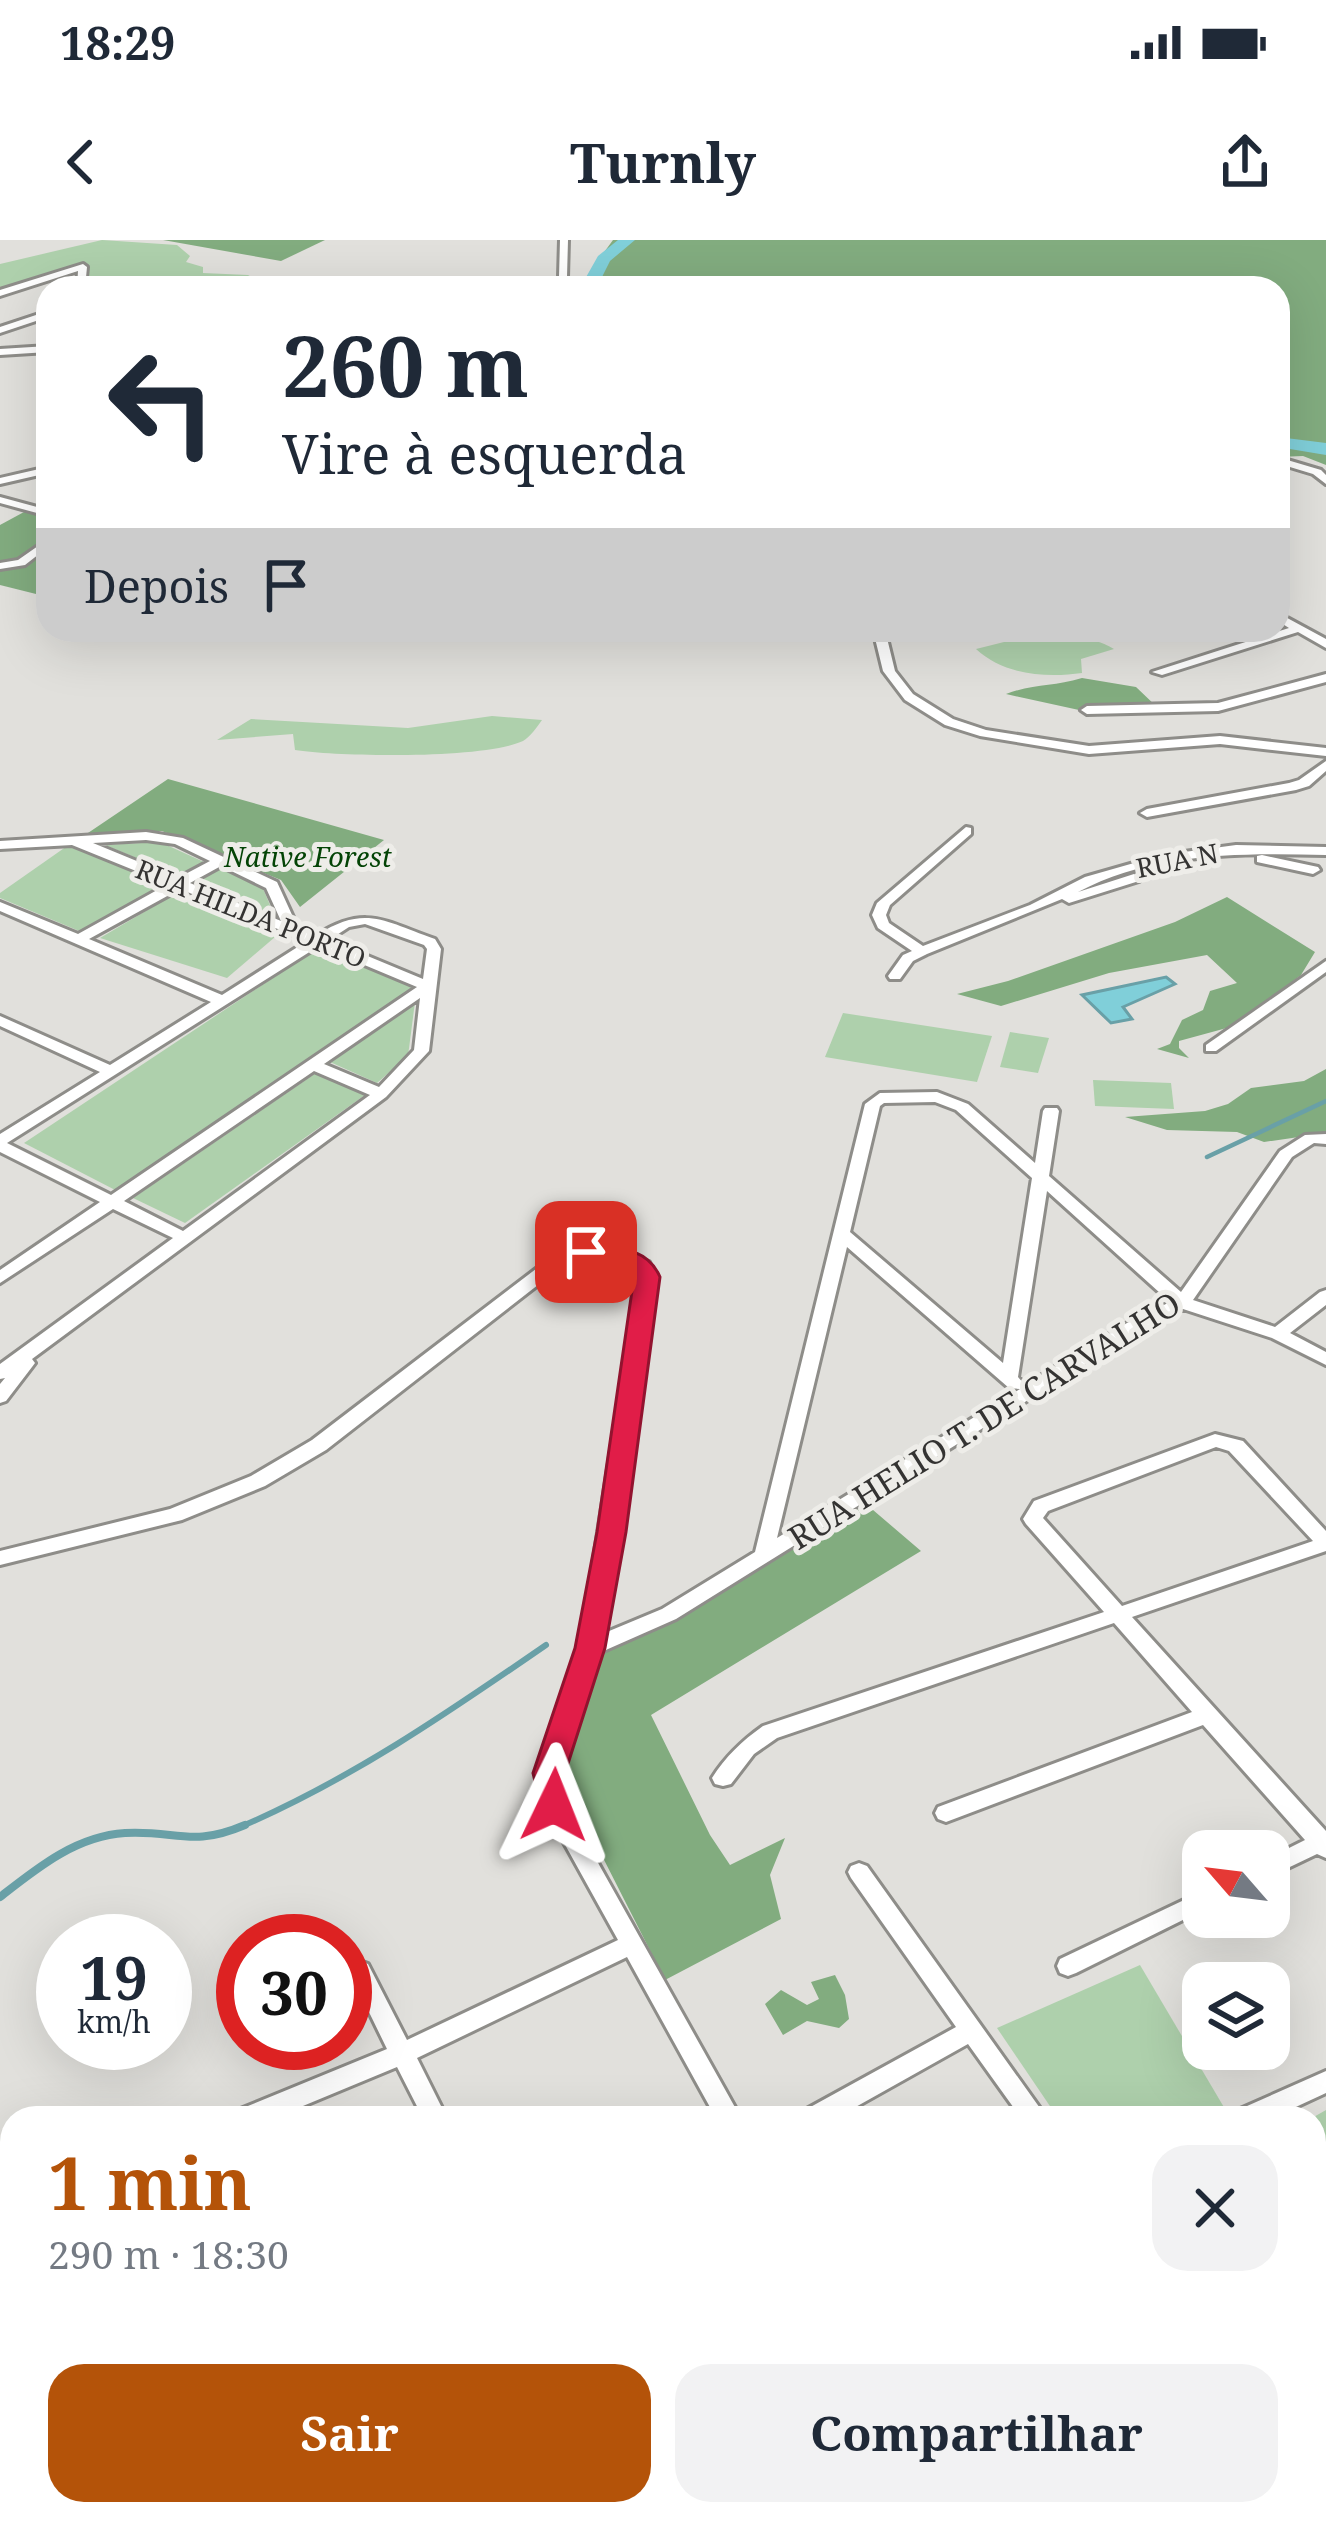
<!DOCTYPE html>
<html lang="pt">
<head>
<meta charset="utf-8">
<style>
  body { margin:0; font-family:"Noto Serif",serif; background:#f2f2f3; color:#1f2937; height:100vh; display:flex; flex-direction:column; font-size:45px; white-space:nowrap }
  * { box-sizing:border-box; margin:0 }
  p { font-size:39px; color:#747a83 }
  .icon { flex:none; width:66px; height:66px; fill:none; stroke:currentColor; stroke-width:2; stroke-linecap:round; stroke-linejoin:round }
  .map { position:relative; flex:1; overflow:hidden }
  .drawer { position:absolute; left:0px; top:1866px; width:1326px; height:420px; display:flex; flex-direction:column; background:#fff; border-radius:36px 36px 0 0; box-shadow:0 12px 48px #0002 }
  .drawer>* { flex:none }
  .guide { position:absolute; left:36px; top:36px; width:1254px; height:366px; border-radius:36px; box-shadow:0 12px 48px #0002; background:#fff; color:#1f2937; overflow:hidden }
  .needle { width:78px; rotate:298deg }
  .tools { position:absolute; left:1182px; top:1590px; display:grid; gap:24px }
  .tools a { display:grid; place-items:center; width:108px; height:108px; border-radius:24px; background:#fff; box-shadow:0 12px 48px #0002; font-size:60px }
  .speed { position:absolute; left:36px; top:1674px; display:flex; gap:24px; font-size:60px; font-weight:700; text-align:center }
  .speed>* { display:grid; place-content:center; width:156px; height:156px; border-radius:50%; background:#fff; box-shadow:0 12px 48px #0002; line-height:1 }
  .speed small { font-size:30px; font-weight:400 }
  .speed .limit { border:18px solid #d22; background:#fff; color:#111 }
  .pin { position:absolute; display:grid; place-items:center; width:102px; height:102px; color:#fff; margin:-51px; border-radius:24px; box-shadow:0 6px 18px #0006 }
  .me { position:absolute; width:132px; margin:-66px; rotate:2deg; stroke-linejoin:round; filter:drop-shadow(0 0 9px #0008) }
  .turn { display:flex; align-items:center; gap:42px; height:252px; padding:0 48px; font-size:54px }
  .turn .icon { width:156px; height:156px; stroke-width:2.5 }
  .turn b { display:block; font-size:84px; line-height:102px }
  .then { display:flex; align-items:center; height:114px; padding:0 48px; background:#0003; gap:24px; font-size:45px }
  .round { display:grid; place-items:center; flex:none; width:126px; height:126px; border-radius:36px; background:#f2f2f3 }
  .overview { display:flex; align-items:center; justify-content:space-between; height:204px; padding:0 48px }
  h1 { font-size:72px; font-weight:700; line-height:90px; color:#b45309 }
  .action { display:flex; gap:24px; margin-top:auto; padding:24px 48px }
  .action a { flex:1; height:138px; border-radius:36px; background:#b45309; color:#fff; font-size:48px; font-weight:700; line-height:138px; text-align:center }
  .action a+a { background:#f2f2f3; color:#1f2937 }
  .status { display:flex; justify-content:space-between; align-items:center; height:84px; padding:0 60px; background:#fff; direction:ltr }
  .status svg { height:33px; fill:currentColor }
  header { display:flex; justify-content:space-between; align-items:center; height:156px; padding:0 48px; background:#fff; font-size:54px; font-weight:700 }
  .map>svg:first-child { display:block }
  .green { fill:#aed0ac }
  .forest { fill:#82ac7f }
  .water { fill:#80cfd9; stroke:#69a0a7; stroke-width:3 }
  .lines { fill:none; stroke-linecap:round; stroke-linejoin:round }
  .stream-far2 { stroke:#69a0a7; stroke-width:4.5 }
  .stream-far1 { stroke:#69a0a7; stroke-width:6 }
  .stream { stroke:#69a0a7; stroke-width:8 }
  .river { fill:#80cfd9; fill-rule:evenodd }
  .minor-casing { stroke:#8e8d89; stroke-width:6 }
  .minor { fill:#fff; fill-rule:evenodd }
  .route { fill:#e11d48; stroke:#92132f; stroke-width:3 }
  .labels { text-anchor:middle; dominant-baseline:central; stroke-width:10; stroke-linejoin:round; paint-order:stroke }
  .far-park-label { font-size:27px; font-style:italic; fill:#044406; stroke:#eeede9 }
  .far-street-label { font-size:27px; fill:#343332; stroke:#eeede9 }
  .street-label { font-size:33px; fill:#343332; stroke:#eeede9 }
</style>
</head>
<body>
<div class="status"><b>18:29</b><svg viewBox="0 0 49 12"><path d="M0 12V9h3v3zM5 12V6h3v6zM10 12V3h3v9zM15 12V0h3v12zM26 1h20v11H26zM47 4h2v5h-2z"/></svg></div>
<header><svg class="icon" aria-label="back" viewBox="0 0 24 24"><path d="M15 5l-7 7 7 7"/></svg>Turnly<svg class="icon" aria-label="share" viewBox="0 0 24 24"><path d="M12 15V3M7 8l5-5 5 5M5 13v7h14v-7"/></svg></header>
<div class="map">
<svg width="1326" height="2286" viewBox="0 0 1326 2286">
  <rect width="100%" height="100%" fill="#e1e0dc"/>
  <!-- green -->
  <g class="green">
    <polygon points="102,0 177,5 190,16 186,22 203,27 203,33 248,35 268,47 88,48 84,25 0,48 0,24"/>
    <path d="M1032,395C1065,407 1083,390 1114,409L1081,419L1082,433C1046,438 1004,435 976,409Z"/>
    <path d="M492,476L542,480C537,487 530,497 523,501C484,519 340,517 295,510L293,494L217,500L251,479L408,488Z"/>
    <polygon points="160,602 204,622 180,636 105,605"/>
    <polygon points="70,604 167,643 84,693 0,658 0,653"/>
    <polygon points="220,628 262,646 275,677 195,644"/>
    <polygon points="183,649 282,691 227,738 100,698"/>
    <polygon points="321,706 415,746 411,749 419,752 119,952 24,903"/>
    <polygon points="415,762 408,816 377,843 330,822"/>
    <polygon points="843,773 992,796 977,842 825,817"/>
    <polygon points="1010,792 1049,798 1038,833 1000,827"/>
    <polygon points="316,833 365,855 185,983 133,958"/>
    <polygon points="1093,840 1171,843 1174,869 1095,866"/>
    <polygon points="1140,1725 1225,1869 1207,1878 1058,1878 997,1788"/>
    <polygon points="1326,1870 1326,2094 1314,2105 1312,1878"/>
  </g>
  <!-- forest -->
  <g class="forest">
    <polygon points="163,0 325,0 281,21"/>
    <polygon points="613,0 1326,0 1326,225 1303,216 1278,217 1278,48 607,48 601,45 605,11"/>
    <polygon points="48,259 48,357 0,345 0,285"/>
    <path d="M1082,438L1136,447L1158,468L1079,470L1006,454C1035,443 1053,447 1082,438Z"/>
    <polygon points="168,539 384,600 300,667 281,640 162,591 85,595"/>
    <polygon points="1227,657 1315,712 1301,735 1234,786 1179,801 1179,808 1189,818 1157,809 1170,804 1182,780 1203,770 1210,751 1237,743 1207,715 1109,733 1001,766 957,754 1008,741 1175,682"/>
    <polygon points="1326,829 1326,893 1264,902 1237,892 1167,890 1125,877 1205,871 1228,864 1251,848 1304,841"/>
    <polygon points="866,1264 921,1311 651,1475 710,1595 730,1625 785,1598 770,1635 781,1679 665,1740 563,1539 570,1500 586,1470 597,1412 689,1373"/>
    <polygon points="835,1735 845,1755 849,1779 839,1788 807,1781 783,1795 765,1764 781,1750 807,1765 819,1759 811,1742"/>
  </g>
  <!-- water -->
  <polygon class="water" points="1166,737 1175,744 1123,767 1132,779 1111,783 1082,755"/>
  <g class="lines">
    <!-- stream-far2 -->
    <polyline class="stream-far2" points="1207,917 1326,861"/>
    <!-- stream-far1 -->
    <path class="stream-far1" d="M238,1588C350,1540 446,1474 546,1405"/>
    <!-- stream -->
    <path class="stream" d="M0,1657C37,1628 76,1596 125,1593C177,1590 191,1608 245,1585"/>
    <!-- river -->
    <g class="river">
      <polygon points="618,0 635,0 610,21 601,39 606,48 590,48 585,39 598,16"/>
      <polygon points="1278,197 1326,203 1326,215 1278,207"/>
    </g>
    <!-- minor casing -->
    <g class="minor-casing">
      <g id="minor">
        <polygon points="560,0 568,0 567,37 572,48 564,48 559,37"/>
        <polygon points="83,24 87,27 85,48 77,48 78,31 0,56 0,50"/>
        <polygon points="48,71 48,77 0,93 0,87"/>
        <polygon points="48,106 48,112 0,115 0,109"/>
        <polygon points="1284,219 1321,230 1326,235 1326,244 1313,234 1280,224 1279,222"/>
        <polygon points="48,227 48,233 0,244 0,238"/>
        <polygon points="0,257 48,270 48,276 0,263"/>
        <polygon points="48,299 48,307 25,325 0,329 0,323 18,320"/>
        <polygon points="1278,373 1326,399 1326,408 1298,392 1162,435 1152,432 1289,388 1278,381"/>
        <polygon points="873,390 885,390 895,431 913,454 953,479 986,490 1089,506 1220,496 1326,508 1326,516 1220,504 1089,514 980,496 945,485 905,460 883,431"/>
        <polygon points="1326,434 1326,442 1218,471 1087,474 1081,470 1087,466 1218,463"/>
        <polygon points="1326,521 1326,531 1309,546 1296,550 1147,577 1140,573 1147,569 1289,543 1299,540"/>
        <path d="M966,587L971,588V594L890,665L886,675L889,683L923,706L1030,665L1085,637L1162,615L1236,605L1326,607V615C1242,613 1154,612 1078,652L1134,634L1141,638L1139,641L1069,663L1062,659L927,714L913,721L900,739H890L888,736L903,715L912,711L878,688L872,675L877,663Z"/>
        <path d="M146,592L183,598L277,642L298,688L317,695C366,664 385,682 435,699L441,709L429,811L386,857L32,1119L35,1123L32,1127L6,1161L0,1163V1144L5,1138L0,1139V1124L173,998L113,969L0,1043V1030L100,962L0,912V894L100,832L0,786V776L110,825L211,762L0,671V662L78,694L168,644L72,605L0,609V601ZM146,600L175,604L210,621L178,638L93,603ZM221,626L266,648L281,681L190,643ZM180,649L307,701L222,755L89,699ZM365,684L424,705L427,709L423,739L329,700L349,687ZM319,706L417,747L111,955L7,903ZM420,758L414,810L379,847L324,824ZM314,831L370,855L183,991L124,961Z"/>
        <polygon points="1262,615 1318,627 1320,630 1313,634 1257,622 1257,616"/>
        <polygon points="1326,721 1326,732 1216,811 1206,811 1206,805"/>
        <path d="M937,852L968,864L1035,923L1043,871L1045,868H1057L1059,871L1049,936L1181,1052L1280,911L1305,895L1326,894V904L1314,903L1292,917L1193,1060L1275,1087L1320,1052L1326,1050V1065L1290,1093L1326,1112V1125L1272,1098L1183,1069L1139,1091L676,1379L599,1413L560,1533L565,1564L741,1878H716L627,1717L417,1818L447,1878H423L397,1827L274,1878H235L238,1870L387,1809L349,1731L352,1724L360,1721L368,1724L407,1800L618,1700L543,1565L538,1533L580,1408L638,1037L636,1029L598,1017L561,1027L326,1210L265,1246L182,1280L0,1325V1311L170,1269L251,1236L312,1200L549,1019L599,1006L649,1022L656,1037L602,1394L662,1369L755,1312L865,864L880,853ZM935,862L956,870L1032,938L1003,1123L850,992L880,866L884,863ZM1047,951L1170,1062L1127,1083L1022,1147L1024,1144L1018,1137ZM847,1007L1009,1148L1020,1149L777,1298Z"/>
        <path d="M1215,1194L1243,1201L1326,1291V1311L1132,1377L1326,1591V1618L1317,1614L1269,1637V1618L1305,1600L1203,1485L954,1579L946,1582L938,1579L935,1573L938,1567L1192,1472L1114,1383L777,1498L754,1514L731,1544L723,1546L715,1544L712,1538C726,1516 742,1501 763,1486L1104,1372L1026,1284L1023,1279L1034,1261ZM1216,1207L1229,1211L1313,1301L1122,1366L1043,1278L1048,1271Z"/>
        <polygon points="859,1623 867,1626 1047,1878 1021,1878 968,1804 836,1878 802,1878 805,1870 956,1787 851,1638 848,1632 851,1626"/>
        <polygon points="1203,1651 1203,1670 1076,1733 1068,1736 1060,1733 1057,1726 1060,1719"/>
        <polygon points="1326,1831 1326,1853 1272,1878 1235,1878 1238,1870"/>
        <polygon points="1326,2114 1326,2145 1314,2151 1314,2120"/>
        <polygon points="12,2165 12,2224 10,2230 0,2234 0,2175 3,2169"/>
        <polygon points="1314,2223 1326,2230 1326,2266 1314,2259"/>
        <polygon points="364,2274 392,2274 397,2286 369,2286"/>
        <polygon points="622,2274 665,2274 656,2286 614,2286"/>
        <polygon points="959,2274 989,2274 995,2286 965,2286"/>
        <polygon points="1145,2274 1179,2274 1172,2286 1138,2286"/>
      </g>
    </g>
    <!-- minor -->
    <use href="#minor" class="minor"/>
  </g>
  <!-- route -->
  <path class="route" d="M586,1004C615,1008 647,1006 660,1037L626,1292L605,1408L565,1533L571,1565L566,1574L554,1578L543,1574L533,1533L575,1408L597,1292L634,1037L623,1025L577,1017L573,1012L577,1006Z"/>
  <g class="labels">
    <!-- far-park labels -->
    <g class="far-park-label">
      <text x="308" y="616">Native Forest</text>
    </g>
    <!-- far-street labels -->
    <g class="far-street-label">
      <text transform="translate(1177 620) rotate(-11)">RUA N</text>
      <text transform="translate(251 673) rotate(22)">RUA HILDA PORTO</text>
    </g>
    <!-- street labels -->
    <g class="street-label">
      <text transform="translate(984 1180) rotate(-32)">RUA HELIO T. DE CARVALHO</text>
    </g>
  </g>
</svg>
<div class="tools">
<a><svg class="needle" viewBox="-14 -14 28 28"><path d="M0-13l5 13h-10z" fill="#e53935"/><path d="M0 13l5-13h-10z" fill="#747a83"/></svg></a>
<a><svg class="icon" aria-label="layers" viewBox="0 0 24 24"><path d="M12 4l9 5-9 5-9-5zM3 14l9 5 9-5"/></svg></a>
</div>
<div class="speed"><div>19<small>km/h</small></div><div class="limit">30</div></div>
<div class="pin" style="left:586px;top:1012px;background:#d93025"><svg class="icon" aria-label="arrive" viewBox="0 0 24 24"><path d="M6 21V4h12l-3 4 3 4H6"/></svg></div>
<svg class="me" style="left:554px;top:1565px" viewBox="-20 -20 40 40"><path d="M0-17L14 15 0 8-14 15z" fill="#e11d48" stroke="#fff" stroke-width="4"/></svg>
<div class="guide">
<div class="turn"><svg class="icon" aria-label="left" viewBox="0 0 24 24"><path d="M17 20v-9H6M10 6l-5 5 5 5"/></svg><div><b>260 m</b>Vire à esquerda</div></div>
<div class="then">Depois<svg class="icon" aria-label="arrive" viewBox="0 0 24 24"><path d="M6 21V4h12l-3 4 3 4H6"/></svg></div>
</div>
<section class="drawer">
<div class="overview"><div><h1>1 min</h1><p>290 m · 18:30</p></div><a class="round"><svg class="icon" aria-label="close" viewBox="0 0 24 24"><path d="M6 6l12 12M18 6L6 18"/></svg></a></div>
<div class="action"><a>Sair</a><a>Compartilhar</a></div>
</section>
</div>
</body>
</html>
